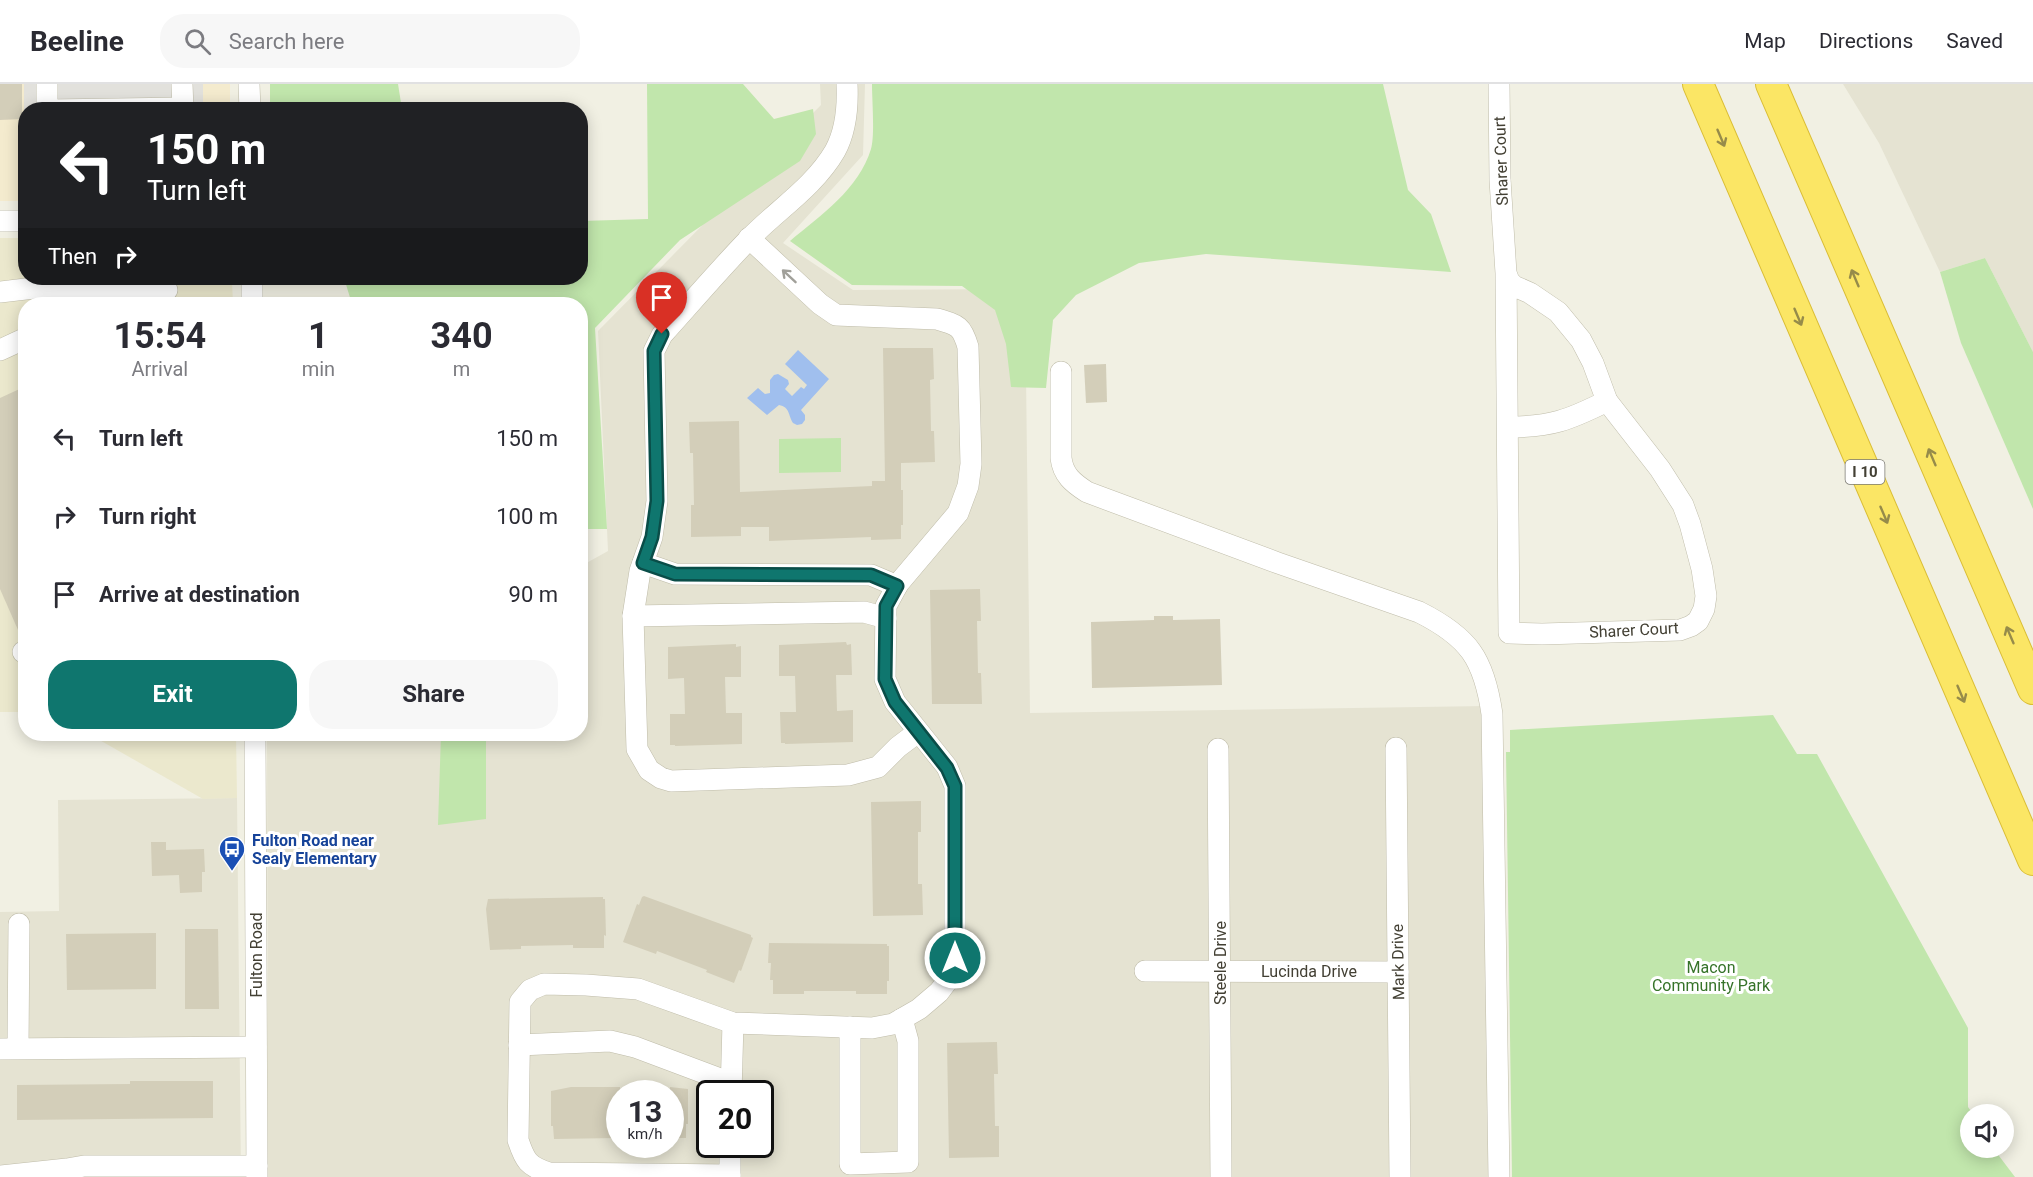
<!DOCTYPE html>
<html lang="en">
<head>
<meta charset="utf-8">
<style>
  body { margin:0; font-family:Roboto,sans-serif; background:#f7f7f7; color:#2b2b33; height:100vh; display:flex; flex-direction:column; font-size:22px; white-space:nowrap }
  * { box-sizing:border-box; margin:0 }
  p { font-size:20px; color:#7c7c81 }
  .icon { flex:none; width:33px; height:33px; fill:none; stroke:currentColor; stroke-width:2; stroke-linecap:round; stroke-linejoin:round }
  .map { position:relative; flex:1; overflow:hidden }
  .panel { position:absolute; left:18px; top:213px; width:570px; height:444px; display:flex; flex-direction:column; background:#fff; border-radius:24px; box-shadow:0 3px 15px #0003 }
  .panel>* { flex:none }
  .hud { position:absolute; left:18px; top:18px; width:570px; height:183px; border-radius:24px; box-shadow:0 3px 15px #0003; background:#202124; color:#fff; overflow:hidden }
  .fabs { position:absolute; left:1960px; top:1020px; display:grid; gap:12px }
  .fabs a { display:grid; place-items:center; width:54px; height:54px; border-radius:50%; background:#fff; box-shadow:0 3px 15px #0003; font-size:30px }
  .speed { position:absolute; left:606px; top:996px; display:flex; gap:12px; font-size:30px; font-weight:700; text-align:center }
  .speed>* { display:grid; place-content:center; width:78px; height:78px; border-radius:50%; background:#fff; box-shadow:0 3px 15px #0003; line-height:1 }
  .speed small { font-size:15px; font-weight:400 }
  .speed .limit { border:3px solid #111; border-radius:9px; background:#fff; color:#111 }
  .pin { position:absolute; display:grid; place-items:center; width:51px; height:51px; color:#fff; margin:-62px -26px; border-radius:50% 50% 50% 0; rotate:-45deg; box-shadow:0 0 6px #0007 }
  .pin .icon { rotate:45deg }
  .me { position:absolute; width:66px; margin:-33px; rotate:0deg; stroke-linejoin:round; filter:drop-shadow(0 0 4px #0008) }
  .turn { display:flex; align-items:center; gap:21px; height:126px; padding:0 30px; font-size:27px }
  .turn .icon { width:78px; height:78px; stroke-width:2.5 }
  .turn b { display:block; font-size:42px; line-height:51px }
  .then { display:flex; align-items:center; height:57px; padding:0 30px; background:#0003; gap:12px; font-size:22px }
  .eta { display:flex; justify-content:space-evenly; align-items:center; height:102px; text-align:center }
  .eta b { font-size:36px; font-weight:700; line-height:42px }
  .button { display:flex; gap:12px; margin-top:auto; padding:12px 30px }
  .button a { flex:1; height:69px; border-radius:24px; background:#0f766e; color:#fff; font-size:24px; font-weight:700; line-height:69px; text-align:center }
  .button a+a { background:#f7f7f7; color:#2b2b33 }
  ul { padding:0; list-style:none }
  li { display:flex; align-items:center; gap:18px; height:78px; padding:0 30px }
  li div { flex:1 }
  li b { display:block; font-size:22px }
  li em { font-style:normal }
  header { display:flex; align-items:center; gap:36px; box-sizing:border-box; height:84px; padding:0 30px; background:#fff; border-bottom:2px solid #e1e1e2 }
  header strong { font-size:28px }
  nav { display:flex; gap:33px; margin-inline-start:auto; font-size:21px }
  .search { width:420px; height:54px; background:#f7f7f7; display:flex; align-items:center; gap:15px; box-sizing:border-box; padding:0 21px; border-radius:24px; color:#7c7c81; font-size:22px }
  .map>svg:first-child { display:block }
  .residential { fill:#e5e3d2; fill-rule:evenodd }
  .commercial { fill:#f4ebce }
  .education { fill:#ebe8cd }
  .green { fill:#c1e6ac }
  .parking { fill:#e2e1dc }
  .water { fill:#a0bfee }
  .building { fill:#d3ceb9 }
  .lines { fill:none; stroke-linecap:round; stroke-linejoin:round }
  .minor-casing { stroke:#bfbca9; stroke-width:22 }
  .highway-casing { stroke:#dabd35; stroke-width:32 }
  .minor { stroke:#fff; stroke-width:21 }
  .highway { stroke:#fbe665; stroke-width:30 }
  .oneway { stroke:#968b4a }
  .oneway2 { stroke:#a1a09a }
  .route-casing { stroke:#0a4d48; stroke-width:15 }
  .route { stroke:#0f766e; stroke-width:10 }
  .labels { text-anchor:middle; dominant-baseline:central; stroke-width:6; stroke-linejoin:round; paint-order:stroke }
  .shield { fill:#fff; stroke:#7b7971; stroke-width:1.5 }
  .shield-label { font-size:15px; font-weight:bold; fill:#434034 }
  .street-label { font-size:16px; fill:#434034; stroke:#fff }
  .transit-label { font-size:16px; font-weight:bold; fill:#164399; stroke:#fff; text-anchor:start }
  .park-label { font-size:16px; fill:#367329; stroke:#fff }
</style>
</head>
<body>
<header>
<strong>Beeline</strong>
<div class="search"><svg class="icon" aria-label="search" viewBox="0 0 24 24"><circle cx="10" cy="10" r="6"/><path d="M15 15l6 6"/></svg>Search here</div>
<nav><a>Map</a><a>Directions</a><a>Saved</a></nav>
</header>
<div class="map">
<svg width="2033" height="1093" viewBox="0 0 2033 1093">
  <rect width="100%" height="100%" fill="#f1f0e3"/>
  <!-- residential -->
  <g class="residential">
    <path d="M820,0H865L863,71L783,159L853,206L1025,205L1030,629L1486,622L1493,1093H268L267,650H580L581,482L608,467L598,247L821,21ZM620,1010H670V1060H620ZM710,1010H760V1060H710Z"/>
    <polygon points="1843,0 2033,0 2033,268 1985,174 1940,188 1879,59"/>
    <polygon points="237,714 241,1093 0,1093 0,828 59,827 58,716"/>
  </g>
  <!-- commercial -->
  <polygon class="commercial" points="0,0 230,0 230,25 26,26 25,117 0,117"/>
  <!-- education -->
  <g class="education">
    <polygon points="0,154 25,154 26,194 231,194 232,197 233,220 26,220 25,628 0,628"/>
    <polygon points="89,650 236,650 237,714 203,715"/>
  </g>
  <!-- green -->
  <g class="green">
    <polygon points="270,0 398,0 402,25 270,25"/>
    <polygon points="647,0 743,0 774,35 813,25 816,50 800,77 680,156 595,244 607,445 581,445 580,220 352,220 344,194 580,194 581,137 648,135"/>
    <path d="M872,0H1383L1408,106L1431,130L1451,188L1206,170L1139,179L1076,211L1053,236L1046,304L1011,303L1006,260L995,226L962,202L852,201L790,157C821,131 859,105 871,65C875,51 872,16 872,0Z"/>
    <polygon points="1985,174 2033,268 2033,425 1961,259 1940,188"/>
    <polygon points="841,354 841,388 779,389 779,355"/>
    <polygon points="1773,631 1797,670 1817,670 1968,944 1968,1023 1973,1030 1971,1030 1971,1064 1993,1064 2015,1093 1512,1093 1506,668 1510,668 1510,646"/>
    <polygon points="441,650 486,650 486,735 438,741"/>
  </g>
  <!-- parking -->
  <polygon class="parking" points="24,0 203,0 203,25 26,26 25,79 24,79"/>
  <!-- water -->
  <path class="water" d="M798,266L829,295L801,326L805,331V336L802,340L797,341L793,339C788,331 790,323 779,321L767,331L747,314L758,304L765,310L770,309V296L774,291L778,290L788,296L789,300L785,305L792,312L801,303L804,305L807,301L785,280Z"/>
  <!-- building -->
  <g class="building">
    <polygon points="0,0 22,0 22,35 0,36"/>
    <polygon points="883,264 933,264 934,295 930,296 931,347 934,347 935,378 901,379 901,406 903,406 903,441 901,441 901,455 871,456 871,453 769,457 769,443 741,443 741,452 691,453 691,421 694,421 693,369 690,369 689,338 739,337 740,408 872,402 872,397 885,397"/>
    <polygon points="1106,280 1107,318 1086,319 1084,281"/>
    <polygon points="26,302 26,555 22,555 0,505 0,314"/>
    <polygon points="980,505 981,537 977,537 978,589 981,589 982,620 932,620 930,506"/>
    <polygon points="1154,532 1173,532 1173,536 1220,535 1222,601 1092,604 1091,538 1154,536"/>
    <polygon points="846,558 847,561 851,560 852,591 836,591 837,627 853,626 853,658 785,660 785,659 781,659 780,628 796,628 795,592 779,592 779,561"/>
    <polygon points="736,560 736,563 741,562 741,593 725,593 726,629 742,629 742,660 675,662 675,661 670,661 670,630 685,630 684,594 668,595 668,563"/>
    <polygon points="921,717 921,748 918,748 918,800 922,800 923,831 873,832 871,718"/>
    <polygon points="151,758 166,758 166,766 204,765 205,788 202,788 202,808 180,809 179,791 152,792"/>
    <polygon points="644,812 751,851 751,853 753,854 741,887 739,886 734,899 706,888 707,886 657,867 656,870 623,858 637,820 639,821 642,813"/>
    <polygon points="603,813 603,815 605,815 606,852 604,851 604,864 573,864 573,861 521,862 521,865 490,866 486,825 488,815"/>
    <polygon points="185,845 218,845 219,925 185,925"/>
    <polygon points="156,849 156,905 67,906 66,850"/>
    <polygon points="769,859 887,860 887,862 889,862 889,897 887,897 887,910 856,910 856,907 804,907 804,910 773,910 773,896 770,896 771,879 768,879"/>
    <polygon points="997,958 998,990 994,990 995,1042 999,1042 999,1073 949,1074 947,959"/>
    <polygon points="130,997 213,997 213,1034 17,1036 17,1001 130,1000"/>
    <polygon points="571,1003 620,1003 620,1040 616,1040 616,1054 554,1055 553,1042 551,1042 551,1007"/>
    <polygon points="670,1003 688,1005 688,1040 686,1040 686,1054 672,1054 670,1050"/>
  </g>
  <g class="lines">
    <!-- minor casing -->
    <g class="minor-casing">
      <g id="minor">
        <polyline points="47,0 47,26"/>
        <polyline points="182,0 183,26"/>
        <polyline points="249,0 250,26"/>
        <path d="M847,0C848,22 846,47 835,67C814,103 777,126 749,155C719,186 691,219 662,251L654,267L657,417L652,453L640,487L633,532L637,665L649,686L661,694L671,697L848,691L878,683L898,663L918,648"/>
        <polyline points="1499,0 1500,96 1506,189 1509,549 1542,550 1680,546 1691,542 1698,537 1704,525 1706,512 1702,485 1690,440 1683,421 1660,385 1607,317 1593,279 1581,256 1558,228 1530,209 1514,202 1509,197 1506,189"/>
        <polyline points="51,26 183,24"/>
        <polyline points="0,137 26,137"/>
        <polyline points="252,194 252,220"/>
        <polyline points="0,208 34,204 167,206"/>
        <polyline points="0,266 26,254"/>
        <path d="M1061,288V374C1063,391 1073,399 1087,408L1278,479L1419,528C1469,553 1484,575 1492,630L1499,1093"/>
        <path d="M1508,343C1551,343 1569,336 1607,317"/>
        <polyline points="643,479 675,490 871,491 897,502"/>
        <polyline points="633,532 864,528 886,534"/>
        <polyline points="23,568 26,567"/>
        <polyline points="255,650 257,1093"/>
        <polyline points="1396,664 1400,1093"/>
        <polyline points="1218,665 1221,1093"/>
        <polyline points="1145,887 1398,888"/>
        <polyline points="850,943 850,1080 908,1078 908,957 902,935"/>
        <polyline points="519,961 610,957 635,963 731,999"/>
        <polyline points="18,964 19,840"/>
        <polyline points="0,965 256,963"/>
        <polyline points="731,1010 733,939"/>
        <path d="M730,1091L549,1089C528,1082 525,1077 518,1056L520,918L530,906L544,900L586,901L638,905L733,939L872,944L893,940L919,925L939,908L951,892L955,874V702L947,683L895,618L885,595L886,522L898,500L958,429L968,402L971,380L968,263C962,242 958,241 937,235L836,231L820,220L749,154"/>
        <polyline points="0,1092 67,1085 84,1082 257,1082"/>
        <polyline points="730,1093 730,1060"/>
      </g>
    </g>
    <!-- highway casing -->
    <g class="highway-casing">
      <g id="highway">
        <polyline points="1698,0 2033,776"/>
        <polyline points="1771,0 2033,605"/>
      </g>
    </g>
    <!-- minor -->
    <use href="#minor" class="minor"/>
    <!-- highway -->
    <use href="#highway" class="highway"/>
  </g>
  <!-- one-way arrows -->
  <defs><path id="oneway-shaft" d="M-6 0H5M1.5-3L5.5 0L1.5 3" fill="none" stroke-width="1.6" stroke-linecap="round" stroke-linejoin="round" transform="scale(1.5)"/></defs>
  <g class="oneway">
    <use href="#oneway-shaft" transform="translate(1721 54) rotate(67)"/>
    <use href="#oneway-shaft" transform="translate(1855 194) rotate(-113)"/>
    <use href="#oneway-shaft" transform="translate(1798 233) rotate(67)"/>
    <use href="#oneway-shaft" transform="translate(1932 373) rotate(-113)"/>
    <use href="#oneway-shaft" transform="translate(1884 431) rotate(67)"/>
    <use href="#oneway-shaft" transform="translate(2010 551) rotate(-113)"/>
    <use href="#oneway-shaft" transform="translate(1961 610) rotate(67)"/>
  </g>
  <use class="oneway2" href="#oneway-shaft" transform="translate(789 192) rotate(-137)"/>
  <g class="lines">
    <!-- route casing -->
    <g class="route-casing">
      <polyline id="route" points="662,250 654,267 657,417 652,453 643,479 675,490 871,491 897,502 886,522 885,595 895,618 947,684 955,702 955,874"/>
    </g>
    <!-- route -->
    <use href="#route" class="route"/>
  </g>
  <!-- icons -->
  <defs>
    <g id="bus-pin" transform="scale(1.35)"><path d="M0 17L-7.5 6A9.5 9.5 0 1 1 7.5 6Z" fill="#1a4fb4" stroke="#fff"/><path d="M-5-6H5V4H4V6H2V4H-2V6H-4V4H-5ZM-3.5-4V0h7V-4ZM-3.5 1.2v1.5H-2V1.2ZM2 1.2v1.5H3.5V1.2Z" fill="#fff"/></g>
  </defs>
  <g fill-rule="evenodd">
    <use href="#bus-pin" x="232" y="765"/>
  </g>
  <g class="labels">
    <!-- shield labels -->
    <rect class="shield" x="1845.5" y="376" width="39" height="24" rx="4.5"/>
    <g class="shield-label">
      <text x="1865" y="388">I 10</text>
    </g>
    <!-- street labels -->
    <g class="street-label">
      <text transform="translate(1501 77) rotate(-92)">Sharer Court</text>
      <text transform="translate(1634 546) rotate(-3)">Sharer Court</text>
      <text transform="translate(256 871) rotate(-90)">Fulton Road</text>
      <text transform="translate(1398 878) rotate(-91)">Mark Drive</text>
      <text transform="translate(1220 879) rotate(-90)">Steele Drive</text>
      <text x="1309" y="887">Lucinda Drive</text>
    </g>
    <!-- transit labels -->
    <g class="transit-label">
      <text x="252" y="756">Fulton Road near<tspan x="252" dy="18">Sealy Elementary</tspan></text>
    </g>
    <!-- park labels -->
    <g class="park-label">
      <text x="1711" y="883">Macon<tspan x="1711" dy="18">Community Park</tspan></text>
    </g>
  </g>
</svg>
<div class="fabs">
<a><svg class="icon" aria-label="sound" viewBox="0 0 24 24"><path d="M4 9h4l5-4v14l-5-4H4zM17 9q2 3 0 6"/></svg></a>
</div>
<div class="speed"><div>13<small>km/h</small></div><div class="limit">20</div></div>
<div class="pin" style="left:662px;top:250px;background:#d93025"><svg class="icon" aria-label="arrive" viewBox="0 0 24 24"><path d="M6 21V4h12l-3 4 3 4H6"/></svg></div>
<svg class="me" style="left:955px;top:874px" viewBox="-20 -20 40 40"><circle r="17" fill="#0f766e" stroke="#fff" stroke-width="3"/><path d="M0-11L8 9 0 5-8 9z" fill="#fff"/></svg>
<div class="hud">
<div class="turn"><svg class="icon" aria-label="left" viewBox="0 0 24 24"><path d="M17 20v-9H6M10 6l-5 5 5 5"/></svg><div><b>150 m</b>Turn left</div></div>
<div class="then">Then<svg class="icon" aria-label="right" viewBox="0 0 24 24"><path d="M7 20v-9h11M14 6l5 5-5 5"/></svg></div>
</div>
<section class="panel">
<div class="eta">
<div><b>15:54</b><p>Arrival</p></div>
<div><b>1</b><p>min</p></div>
<div><b>340</b><p>m</p></div>
</div>
<ul>
<li><svg class="icon" aria-label="left" viewBox="0 0 24 24"><path d="M17 20v-9H6M10 6l-5 5 5 5"/></svg><div><b>Turn left</b></div><em>150 m</em></li>
<li><svg class="icon" aria-label="right" viewBox="0 0 24 24"><path d="M7 20v-9h11M14 6l5 5-5 5"/></svg><div><b>Turn right</b></div><em>100 m</em></li>
<li><svg class="icon" aria-label="arrive" viewBox="0 0 24 24"><path d="M6 21V4h12l-3 4 3 4H6"/></svg><div><b>Arrive at destination</b></div><em>90 m</em></li>
</ul>
<div class="button"><a>Exit</a><a>Share</a></div>
</section>
</div>
</body>
</html>
